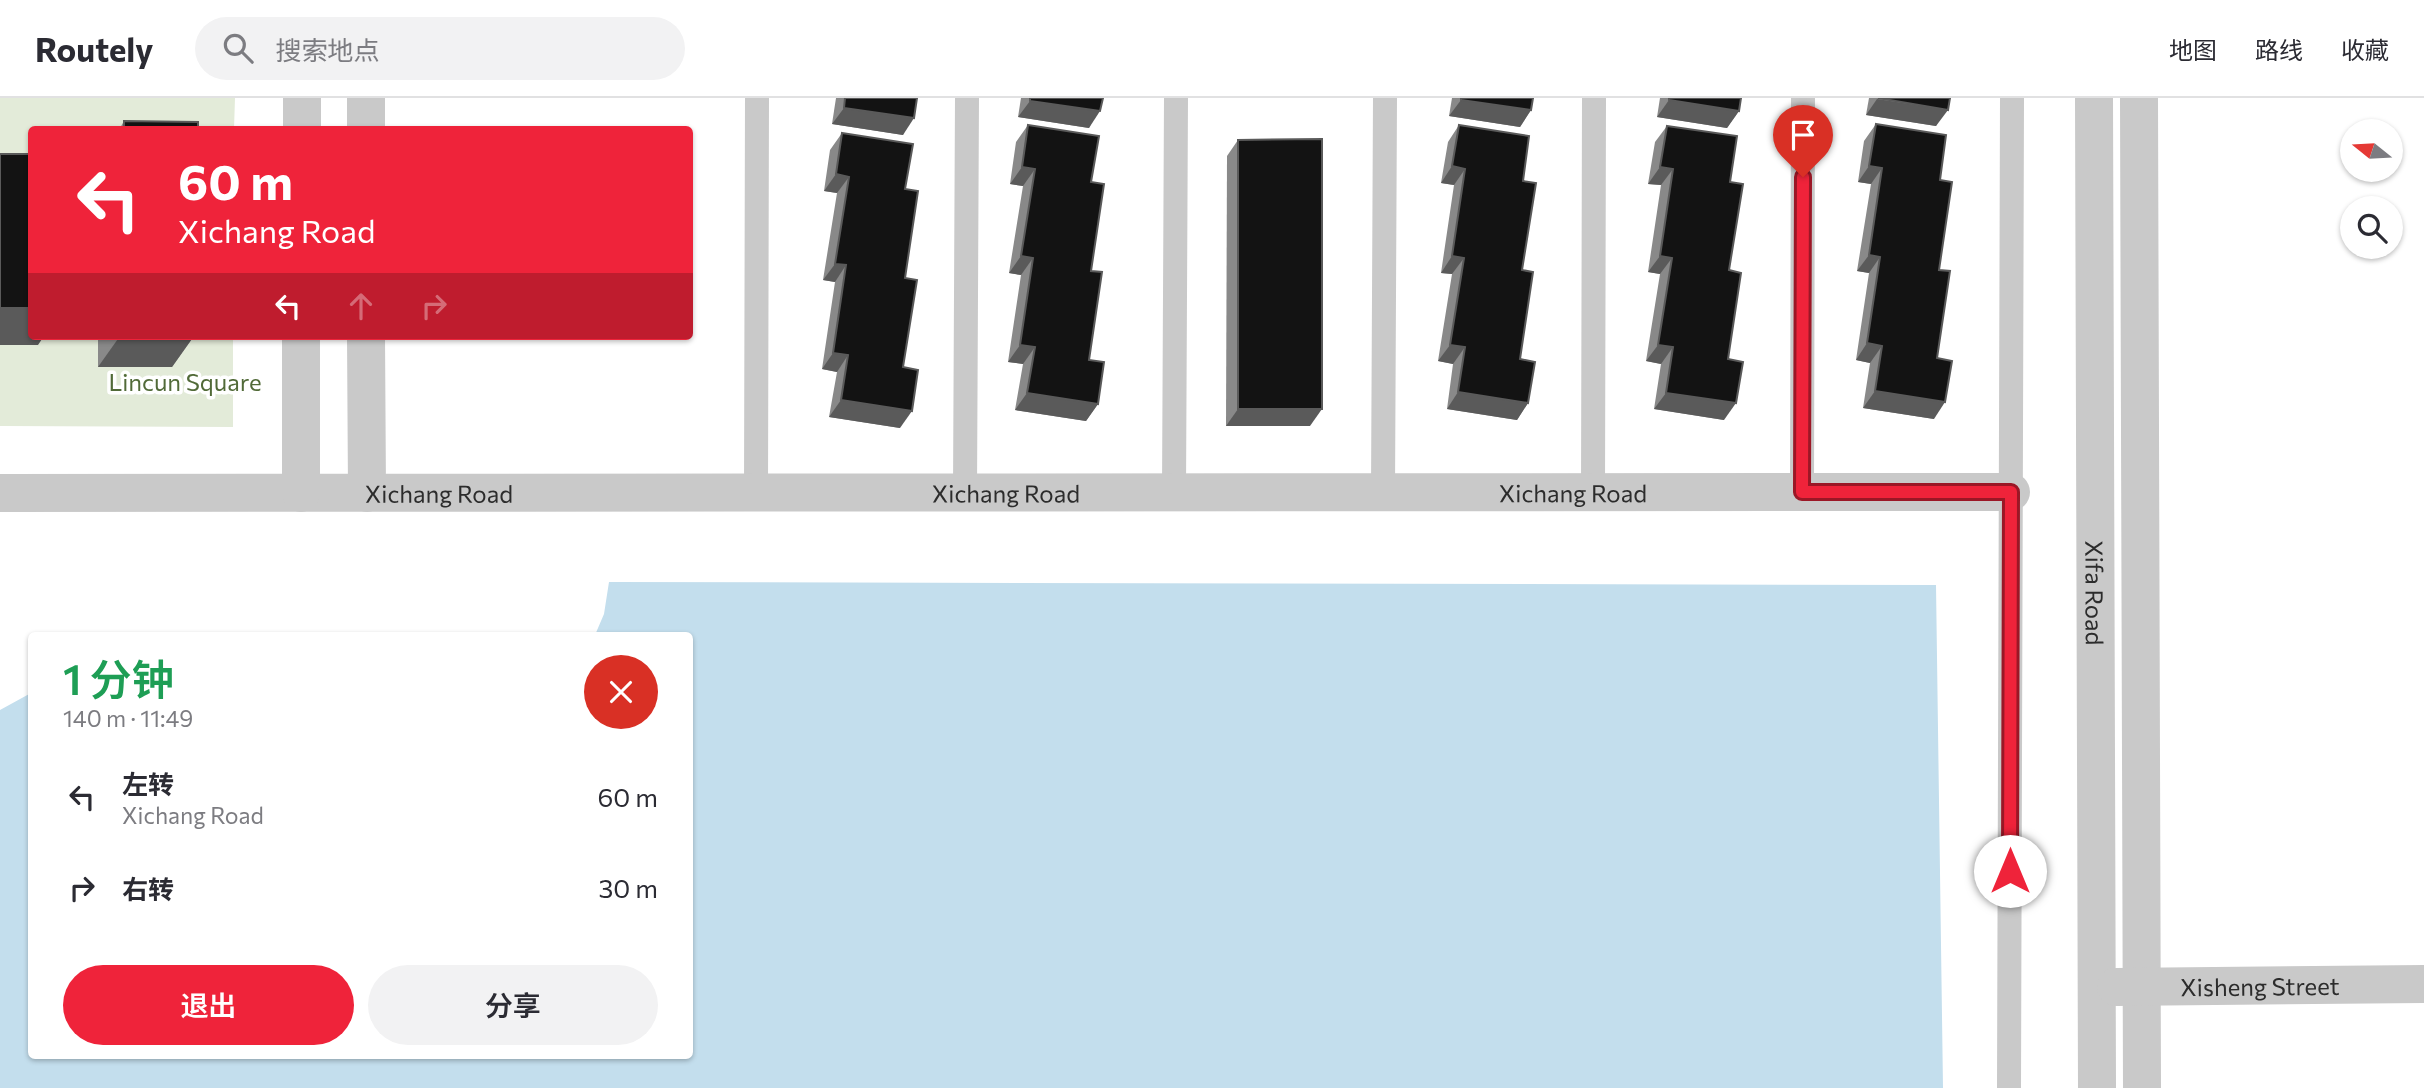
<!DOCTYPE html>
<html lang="zh">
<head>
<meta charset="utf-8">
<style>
  body { margin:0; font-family:Commissioner,"Noto Sans SC",sans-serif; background:#f2f2f3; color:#2b2b33; height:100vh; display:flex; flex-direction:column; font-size:26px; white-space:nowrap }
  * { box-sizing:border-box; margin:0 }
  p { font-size:23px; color:#7c7c81 }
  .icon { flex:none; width:38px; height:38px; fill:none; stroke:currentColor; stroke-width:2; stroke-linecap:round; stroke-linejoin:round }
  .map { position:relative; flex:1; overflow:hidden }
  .side { position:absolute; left:28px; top:534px; width:665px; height:427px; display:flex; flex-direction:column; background:#fff; border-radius:7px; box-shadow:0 2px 5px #0004 }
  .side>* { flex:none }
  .hud { position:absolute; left:28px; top:28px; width:665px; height:214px; border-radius:7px; box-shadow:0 2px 5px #0004; background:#ef233a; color:#fff; overflow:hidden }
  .needle { width:46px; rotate:288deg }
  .fabs { position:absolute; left:2340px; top:21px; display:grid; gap:14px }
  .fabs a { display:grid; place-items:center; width:63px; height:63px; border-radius:50%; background:#fff; box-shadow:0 2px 5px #0004; font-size:35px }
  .pin { position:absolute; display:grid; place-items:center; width:60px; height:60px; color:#fff; margin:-72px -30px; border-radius:50% 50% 50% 0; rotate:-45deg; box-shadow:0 0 7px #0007 }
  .pin .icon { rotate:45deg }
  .me { position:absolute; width:77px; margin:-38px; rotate:0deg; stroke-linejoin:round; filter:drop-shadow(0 0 5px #0008) }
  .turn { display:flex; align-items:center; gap:24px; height:147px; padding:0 35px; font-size:32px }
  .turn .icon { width:91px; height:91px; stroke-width:2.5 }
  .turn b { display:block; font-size:49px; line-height:60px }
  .lanes { display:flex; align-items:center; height:66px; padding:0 35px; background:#0003; justify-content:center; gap:35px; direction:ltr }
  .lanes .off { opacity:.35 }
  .round { display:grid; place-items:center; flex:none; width:74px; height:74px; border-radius:37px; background:#f2f2f3 }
  .head { display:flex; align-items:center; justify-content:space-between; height:119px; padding:0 35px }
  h1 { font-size:42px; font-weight:600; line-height:52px; color:#1e9e55 }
  .primary-button { display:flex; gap:14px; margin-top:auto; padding:14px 35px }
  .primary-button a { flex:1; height:80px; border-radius:42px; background:#ef233a; color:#fff; font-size:28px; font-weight:600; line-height:80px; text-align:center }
  .primary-button a+a { background:#f2f2f3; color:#2b2b33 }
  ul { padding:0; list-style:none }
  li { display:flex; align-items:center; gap:21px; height:91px; padding:0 35px }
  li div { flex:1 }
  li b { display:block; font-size:26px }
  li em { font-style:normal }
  header { display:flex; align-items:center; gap:42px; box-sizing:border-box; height:98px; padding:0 35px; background:#fff; border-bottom:2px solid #e1e1e2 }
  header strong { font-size:33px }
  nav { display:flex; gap:38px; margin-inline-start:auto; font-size:24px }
  .search { width:490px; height:63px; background:#f2f2f3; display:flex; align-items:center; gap:18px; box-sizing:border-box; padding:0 24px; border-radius:38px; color:#7c7c81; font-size:26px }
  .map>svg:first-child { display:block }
  .green { fill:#e3ebd9 }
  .water { fill:#c3deed }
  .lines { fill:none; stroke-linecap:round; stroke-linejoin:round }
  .service { stroke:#c9c9c9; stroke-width:24 }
  .minor { stroke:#c9c9c9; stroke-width:38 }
  .wall { fill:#898989 }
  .shaded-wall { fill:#5a5a5a }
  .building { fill:#131313; stroke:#5a5a5a; stroke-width:2 }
  .route-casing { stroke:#9b1726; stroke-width:18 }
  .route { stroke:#ef233a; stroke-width:12 }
  .labels { text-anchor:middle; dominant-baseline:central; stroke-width:7; stroke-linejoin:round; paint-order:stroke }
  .park-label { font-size:24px; fill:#516a38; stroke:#fff }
  .street-label { font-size:24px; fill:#2c2c2c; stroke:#fff }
</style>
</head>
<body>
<header>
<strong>Routely</strong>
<div class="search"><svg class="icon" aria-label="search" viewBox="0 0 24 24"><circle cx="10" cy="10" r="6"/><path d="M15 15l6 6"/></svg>搜索地点</div>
<nav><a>地图</a><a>路线</a><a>收藏</a></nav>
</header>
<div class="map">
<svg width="2424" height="990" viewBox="0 0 2424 990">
  <rect width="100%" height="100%" fill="#fff"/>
  <!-- green -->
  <polygon class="green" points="0,0 235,0 234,31 32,32 32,238 233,238 233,329 0,328"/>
  <!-- water -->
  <polygon class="water" points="609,484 1936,487 1943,990 0,990 0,612 31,595 32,957 690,957 690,537 595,537 604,516"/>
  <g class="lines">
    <!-- service -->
    <g class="service">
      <polyline points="965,394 967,0"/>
      <polyline points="1593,394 1594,0"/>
      <polyline points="1802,394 1803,0"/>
      <polyline points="756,395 757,0"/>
      <polyline points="1174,395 1176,0"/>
      <polyline points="1383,395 1385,0"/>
      <polyline points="2009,990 2012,0"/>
    </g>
    <!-- minor -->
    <g class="minor">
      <polyline points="366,0 366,32"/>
      <path id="s1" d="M2094,0L2097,990"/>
      <polyline points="2139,0 2142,990"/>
      <polyline points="302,32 302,0"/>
      <polyline points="366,238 367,395"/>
      <path id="s2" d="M0,395L2011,394"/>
      <polyline points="301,395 301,238"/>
      <path id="s3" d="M2116,889L2424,886"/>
    </g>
  </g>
  <!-- wall -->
  <g class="wall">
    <polygon points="836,0 917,0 903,37 832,26"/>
    <polygon points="1021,0 1103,0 1089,30 1018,19"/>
    <polygon points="1452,0 1533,0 1531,12 1520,29 1449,18"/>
    <polygon points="1660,0 1741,0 1739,13 1727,30 1657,19"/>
    <polygon points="1869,0 1950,0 1936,28 1866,17"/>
    <polygon points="124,23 198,32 119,32"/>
    <polygon points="1876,26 1940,82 1937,260 1934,321 1863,310 1870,265 1856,262 1869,175 1857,173 1871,86 1858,84 1864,43"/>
    <polygon points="1028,27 1091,84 1091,173 1089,262 1098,306 1086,323 1015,312 1023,266 1008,264 1021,177 1009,175 1023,88 1010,86 1016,44"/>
    <polygon points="1459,27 1523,83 1520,261 1528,305 1517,322 1447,311 1453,266 1438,263 1452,176 1441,175 1454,87 1441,85 1448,44"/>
    <polygon points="1667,28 1730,84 1728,261 1724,322 1654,311 1661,266 1646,263 1660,176 1648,174 1661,87 1648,86 1655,44"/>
    <polygon points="842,35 905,91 905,180 900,330 829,319 837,274 822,271 835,184 823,182 837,95 824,93 830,52"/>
    <polygon points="1238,42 1310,328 1226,328 1227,58"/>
    <polygon points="98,238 194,238 172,269 98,269"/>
  </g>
  <!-- shaded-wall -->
  <g class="shaded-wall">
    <polygon points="1877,1 1948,12 1936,28 1866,17"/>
    <polygon points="1461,2 1531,12 1520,29 1449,18"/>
    <polygon points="1669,2 1739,13 1727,30 1657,19"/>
    <polygon points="1030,3 1100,13 1089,30 1018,19"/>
    <polygon points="844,10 914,20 903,37 832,26"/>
    <polygon points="1452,68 1465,71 1454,87 1441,85"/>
    <polygon points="1869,68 1882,70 1871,86 1858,84"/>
    <polygon points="1022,69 1035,71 1023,88 1010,86"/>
    <polygon points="1660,69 1673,71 1661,87 1648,86"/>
    <polygon points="836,76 849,79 837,95 824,93"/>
    <polygon points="1869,157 1880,159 1869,175 1857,173"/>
    <polygon points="1021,158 1033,160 1021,177 1009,175"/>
    <polygon points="1452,158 1464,160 1452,176 1441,175"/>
    <polygon points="1660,158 1672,160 1660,176 1648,174"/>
    <polygon points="835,166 846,167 835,184 823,182"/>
    <polygon points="0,210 32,210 32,238 44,238 38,247 0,247"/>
    <polygon points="120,238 194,238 172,269 98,269"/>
    <polygon points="1867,245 1882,248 1870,265 1856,262"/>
    <polygon points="1020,247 1035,249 1023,266 1008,264"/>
    <polygon points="1450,247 1465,249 1453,266 1438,263"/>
    <polygon points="1658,247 1673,249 1661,266 1646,263"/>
    <polygon points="833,255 848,257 837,274 822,271"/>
    <polygon points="1875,293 1945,304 1934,321 1863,310"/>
    <polygon points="1458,294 1528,305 1517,322 1447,311"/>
    <polygon points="1027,295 1098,306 1086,323 1015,312"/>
    <polygon points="1666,295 1736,305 1724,322 1654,311"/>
    <polygon points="841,302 912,313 900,330 829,319"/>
    <polygon points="1238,311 1322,311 1310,328 1226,328"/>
  </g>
  <!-- building -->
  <g class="building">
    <polygon points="845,0 917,0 914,20 844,10"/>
    <polygon points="1030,0 1103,0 1100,13 1030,3"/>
    <polygon points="1461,0 1533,0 1531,12 1461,2"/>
    <polygon points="1669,0 1741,0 1739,13 1669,2"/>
    <polygon points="1878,0 1950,0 1948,12"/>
    <polygon points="124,23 198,24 198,32 124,32"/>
    <polygon points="1876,26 1946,37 1940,82 1952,84 1939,172 1950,173 1937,260 1952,263 1945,304 1875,293 1882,248 1867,245 1880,159 1869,157 1882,70 1869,68"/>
    <polygon points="1028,27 1099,38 1091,84 1104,86 1091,173 1102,174 1089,262 1104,264 1098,306 1027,295 1035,249 1020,247 1033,160 1021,158 1035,71 1022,69"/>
    <polygon points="1459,27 1529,38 1523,83 1536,85 1522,172 1533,174 1520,261 1535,264 1528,305 1458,294 1465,249 1450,247 1464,160 1452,158 1465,71 1452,68"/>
    <polygon points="1667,28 1737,38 1730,84 1743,86 1729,172 1741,175 1728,261 1743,264 1736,305 1666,295 1673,249 1658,247 1672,160 1660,158 1673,71 1660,69"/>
    <polygon points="842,35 913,46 905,91 918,93 905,180 917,182 903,269 918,272 912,313 841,302 848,257 833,255 846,167 835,166 849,79 836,76"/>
    <polygon points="1322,41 1322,311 1238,311 1238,42"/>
    <rect x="0" y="56" width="32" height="154"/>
  </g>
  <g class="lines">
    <!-- route casing -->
    <g class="route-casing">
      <polyline id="route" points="1803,79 1802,394 2011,394 2010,773"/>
    </g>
    <!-- route -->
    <use href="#route" class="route"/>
  </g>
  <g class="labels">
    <!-- park labels -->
    <g class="park-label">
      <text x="185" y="283">Lincun Square</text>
    </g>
    <!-- street labels -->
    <g class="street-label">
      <text stroke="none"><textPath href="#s2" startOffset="1006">Xichang Road</textPath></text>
      <text stroke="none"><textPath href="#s2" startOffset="1573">Xichang Road</textPath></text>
      <text stroke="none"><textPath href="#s2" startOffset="439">Xichang Road</textPath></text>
      <text stroke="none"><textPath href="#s1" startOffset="495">Xifa Road</textPath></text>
      <text stroke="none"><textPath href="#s3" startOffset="144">Xisheng Street</textPath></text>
    </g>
  </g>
</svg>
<div class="fabs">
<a><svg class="needle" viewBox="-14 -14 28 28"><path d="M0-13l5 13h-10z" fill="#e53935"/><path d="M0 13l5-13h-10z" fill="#7c7c81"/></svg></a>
<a><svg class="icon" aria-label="search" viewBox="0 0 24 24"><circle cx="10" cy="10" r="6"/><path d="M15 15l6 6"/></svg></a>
</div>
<div class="pin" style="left:1803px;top:79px;background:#d93025"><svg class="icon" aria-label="arrive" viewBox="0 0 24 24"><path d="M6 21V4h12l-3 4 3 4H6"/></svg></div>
<svg class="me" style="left:2010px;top:773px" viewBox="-20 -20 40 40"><circle r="19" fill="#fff"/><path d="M0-13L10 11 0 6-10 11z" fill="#ef233a"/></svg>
<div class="hud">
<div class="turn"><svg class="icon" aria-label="left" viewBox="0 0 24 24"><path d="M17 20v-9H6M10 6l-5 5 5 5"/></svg><div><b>60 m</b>Xichang Road</div></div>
<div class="lanes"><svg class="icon" aria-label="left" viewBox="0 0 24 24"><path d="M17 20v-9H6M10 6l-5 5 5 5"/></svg><svg class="icon off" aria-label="ahead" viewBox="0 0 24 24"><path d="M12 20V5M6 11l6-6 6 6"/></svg><svg class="icon off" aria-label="right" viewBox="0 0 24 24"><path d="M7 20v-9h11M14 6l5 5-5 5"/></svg></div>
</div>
<section class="side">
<div class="head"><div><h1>1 分钟</h1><p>140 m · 11:49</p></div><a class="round" style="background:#d93025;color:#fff"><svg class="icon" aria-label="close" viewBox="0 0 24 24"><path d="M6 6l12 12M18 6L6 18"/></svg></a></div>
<ul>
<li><svg class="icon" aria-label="left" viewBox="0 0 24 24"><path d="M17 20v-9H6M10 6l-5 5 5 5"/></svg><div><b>左转</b><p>Xichang Road</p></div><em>60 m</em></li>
<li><svg class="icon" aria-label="right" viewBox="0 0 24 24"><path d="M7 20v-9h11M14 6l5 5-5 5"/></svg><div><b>右转</b></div><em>30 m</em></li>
</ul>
<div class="primary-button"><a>退出</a><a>分享</a></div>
</section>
</div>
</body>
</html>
